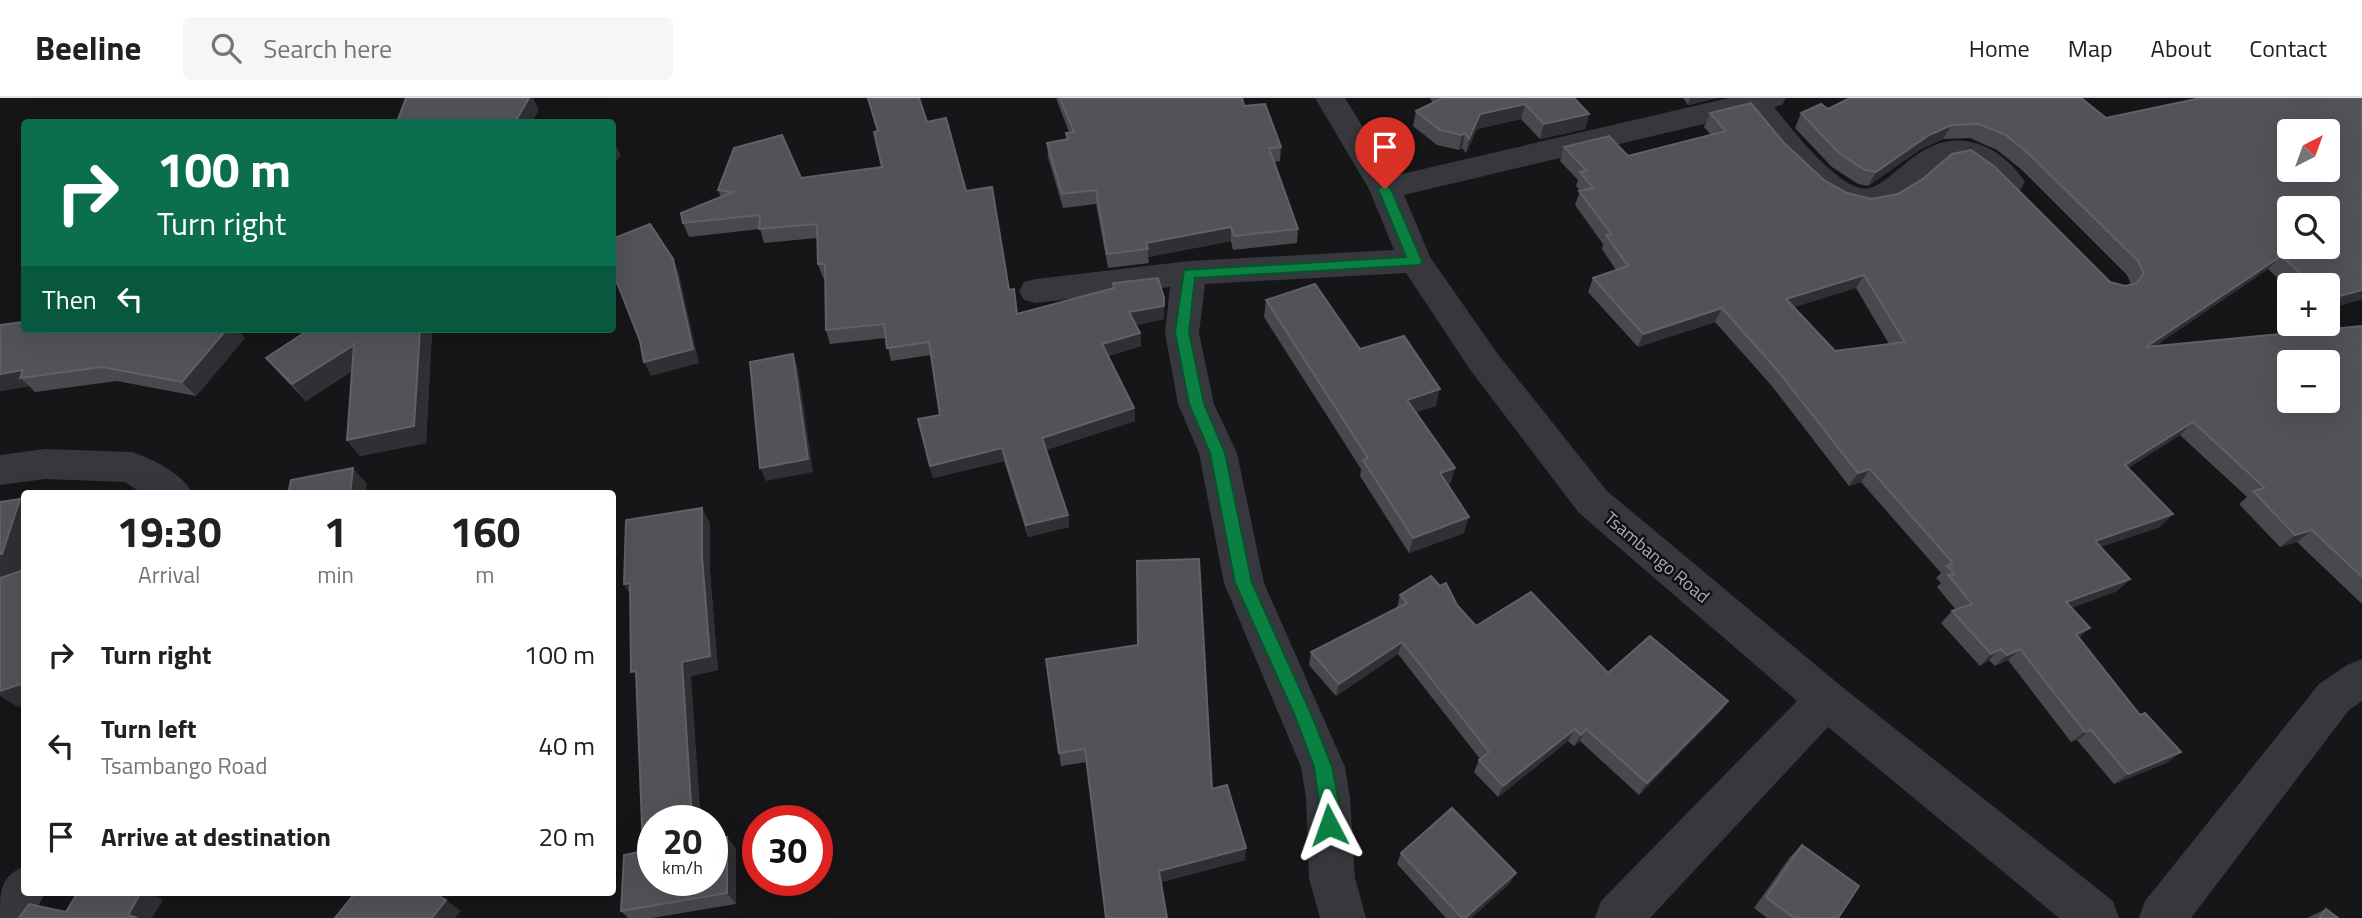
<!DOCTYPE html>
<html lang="en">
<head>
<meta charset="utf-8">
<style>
  body { margin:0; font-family:"Titillium Web",sans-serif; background:#f6f6f6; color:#202124; height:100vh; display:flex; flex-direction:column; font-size:26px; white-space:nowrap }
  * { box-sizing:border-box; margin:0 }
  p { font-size:23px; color:#757577 }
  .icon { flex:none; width:38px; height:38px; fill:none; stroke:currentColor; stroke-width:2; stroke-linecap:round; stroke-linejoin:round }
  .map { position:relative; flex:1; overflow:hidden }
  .sheet { position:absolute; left:21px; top:392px; width:595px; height:406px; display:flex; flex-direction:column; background:#fff; border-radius:7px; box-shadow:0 7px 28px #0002 }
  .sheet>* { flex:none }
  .guide { position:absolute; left:21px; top:21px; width:595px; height:214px; border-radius:7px; box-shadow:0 7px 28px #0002; background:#0b6e4f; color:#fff; overflow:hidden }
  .needle { width:46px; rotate:41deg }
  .fabs { position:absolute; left:2277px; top:21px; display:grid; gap:14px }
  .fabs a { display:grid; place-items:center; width:63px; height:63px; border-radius:7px; background:#fff; box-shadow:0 7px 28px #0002; font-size:35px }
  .speed { position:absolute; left:637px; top:707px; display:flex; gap:14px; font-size:35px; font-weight:700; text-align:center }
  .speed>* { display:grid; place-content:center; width:91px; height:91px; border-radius:50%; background:#fff; box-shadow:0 7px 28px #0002; line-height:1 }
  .speed small { font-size:18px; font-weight:400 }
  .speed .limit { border:10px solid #d22; background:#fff; color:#111 }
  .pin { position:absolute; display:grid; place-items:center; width:60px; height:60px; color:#fff; margin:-72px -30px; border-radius:50% 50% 50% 0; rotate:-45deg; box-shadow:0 0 7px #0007 }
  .pin .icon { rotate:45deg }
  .me { position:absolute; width:77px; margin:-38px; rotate:356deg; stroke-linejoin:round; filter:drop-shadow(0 0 5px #0008) }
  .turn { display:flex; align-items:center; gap:24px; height:147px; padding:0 21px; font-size:32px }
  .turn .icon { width:91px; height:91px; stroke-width:2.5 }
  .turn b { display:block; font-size:49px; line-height:60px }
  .then { display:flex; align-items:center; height:66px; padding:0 21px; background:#0003; gap:14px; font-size:26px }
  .eta { display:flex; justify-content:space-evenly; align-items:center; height:119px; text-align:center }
  .eta b { font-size:42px; font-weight:700; line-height:49px }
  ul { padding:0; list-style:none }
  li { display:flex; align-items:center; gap:21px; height:91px; padding:0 21px }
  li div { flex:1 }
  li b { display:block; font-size:26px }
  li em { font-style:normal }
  header { display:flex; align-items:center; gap:42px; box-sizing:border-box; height:98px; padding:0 35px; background:#fff; border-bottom:2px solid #e0e0e0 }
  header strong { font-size:33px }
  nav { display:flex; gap:38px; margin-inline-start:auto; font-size:24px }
  .search { width:490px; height:63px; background:#f6f6f6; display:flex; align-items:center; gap:18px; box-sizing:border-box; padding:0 24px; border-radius:7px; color:#757577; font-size:26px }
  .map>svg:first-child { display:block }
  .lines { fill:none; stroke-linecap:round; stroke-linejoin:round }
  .minor { fill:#37383d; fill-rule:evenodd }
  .wall { fill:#47494d; fill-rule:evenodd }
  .shaded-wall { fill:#2f3033 }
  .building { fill:#525359; stroke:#5f6168; stroke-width:2; fill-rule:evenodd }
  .route { fill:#0b8043; stroke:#07532c; stroke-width:2 }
  .labels { text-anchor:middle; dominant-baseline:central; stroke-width:5; stroke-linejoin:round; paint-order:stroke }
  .street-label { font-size:18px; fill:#a8adb8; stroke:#111113 }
</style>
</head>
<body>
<header>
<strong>Beeline</strong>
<div class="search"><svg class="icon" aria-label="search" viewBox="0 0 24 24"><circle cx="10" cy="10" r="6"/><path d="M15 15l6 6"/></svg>Search here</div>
<nav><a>Home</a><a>Map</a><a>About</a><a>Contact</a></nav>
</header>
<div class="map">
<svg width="2362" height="820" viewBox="0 0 2362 820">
  <rect width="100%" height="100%" fill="#161618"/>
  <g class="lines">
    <!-- minor -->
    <g class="minor">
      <path d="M1315,0H1345L1393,78L1729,0H1786L1782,7L1774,9C1793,32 1831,82 1860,90C1890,98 1916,29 1975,45C1995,50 2014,67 2025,84L2020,92C1989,100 1984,67 1955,62C1933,69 1919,91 1899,103C1838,140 1779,57 1746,16L1404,97L1430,159L1497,255L1607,393L1841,588L2113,803L2119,820H2059L1828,629L1650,820H1595L1601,803L1797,603L1579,415L1471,273L1406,175L1205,186L1199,235L1214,306L1237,355L1264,485L1345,669L1350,700L1355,780L1366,820H1320L1309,780L1306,700L1301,669L1224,485L1199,355L1178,306L1165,235L1170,189L1036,205L1024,202L1019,193L1024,184L1036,181L1189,163L1394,152L1369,91Z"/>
      <path d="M45,351L132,354C153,361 183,376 193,396H143L125,384L45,381L0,387V357Z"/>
      <polygon points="2362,561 2362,603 2349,612 2191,820 2139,820 2145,803 2319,586 2347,567"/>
      <path d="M24,768V794H46L31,820H0C0,791 0,780 24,768Z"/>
    </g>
  </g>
  <!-- wall -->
  <g class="wall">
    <polygon points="867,0 919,0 927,24 966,93 1009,192 1017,216 1113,191 1113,185 1164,200 1164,221 1136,227 1140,235 1141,248 1108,258 1134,310 1135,323 1046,352 1068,417 1069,429 1028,439 1004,363 933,380 918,321 940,317 931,257 891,263 886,240 830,246 826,232 825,180 823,180 818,166 817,140 764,145 760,131 689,139 683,125 721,99 718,92 882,69 877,33"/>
    <polygon points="1056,0 1242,0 1244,8 1281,49 1280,63 1274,64 1298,131 1297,145 1233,152 1231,143 1148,159 1149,165 1108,170 1096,106 1063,110 1048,59 1047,45 1066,41 1066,35 1069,34"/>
    <polygon points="1430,0 1574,0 1589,16 1585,31 1540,41 1521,21 1477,31 1466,55 1462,50 1459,52 1437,47 1413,28 1416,13 1433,5"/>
    <polygon points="1683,0 1717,0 1688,7"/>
    <path d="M1828,11L2106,20L2362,201L2328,211V187H2289V191L2268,171L2155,248L2362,228V506L2297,444L2280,449L2239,406L2247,399L2180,337L2128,370L2160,429L2100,449L2130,481L2117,493L2071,510L2079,540L2140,617L2181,654L2166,665L2114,686L2077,642L2071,644L2008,562L1995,568L1989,562L1980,568L1941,525L1952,513L1956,512L1937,489L1941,485L1936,480L1941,475L1861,384L1849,388L1771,287L1715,224L1638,249L1588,194L1593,180L1616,172L1602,151L1603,146L1575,107L1580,93L1576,88L1578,82L1560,63L1564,49L1628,58L1711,37L1704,29L1710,15L1784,45L1825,83L1847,95L2110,184L2125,188L2131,186L2127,177L2021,71L1997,52L1970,40L1943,41L1921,51L1868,88L1858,86L1832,69L1795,30L1801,15ZM1856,190L1889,246L1835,253L1794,209Z"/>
    <polygon points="1266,202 1360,251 1436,308 1416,314 1455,370 1450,386 1448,387 1464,435 1409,455 1360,378 1361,371 1264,219"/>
    <polygon points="0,227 245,240 196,298 117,283 35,294 29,288 0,293"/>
    <polygon points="310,231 432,231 426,345 360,358 347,342 352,273 306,303 281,277 266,260"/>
    <polygon points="710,425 710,475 718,572 691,578 653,782 727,739 736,751 736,806 652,820 628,820 621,813 643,753 636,581 630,496 624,486"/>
    <polygon points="1400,497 1457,507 1476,528 1608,575 1728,603 1719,615 1639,697 1580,643 1574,648 1568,643 1498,699 1474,674 1479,662 1480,661 1398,556 1336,598 1309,567 1311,554 1397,510"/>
    <polygon points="1046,561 1212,691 1245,762 1161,784 1087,664 1061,668"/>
    <polygon points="1802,747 1838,820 1767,820 1754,810 1790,759"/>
    <polygon points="1401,755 1516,775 1509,786 1471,820 1446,820 1397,766"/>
    <polygon points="2326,811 2338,820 2307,820"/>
  </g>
  <!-- shaded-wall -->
  <g class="shaded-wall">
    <polygon points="529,0 533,0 539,12 532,24 515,24"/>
    <polygon points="1690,0 1717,0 1688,7"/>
    <polygon points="1525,6 1521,21 1477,31 1466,55 1469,41 1480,16"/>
    <polygon points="1589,16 1585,31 1540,41 1544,26"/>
    <polygon points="1952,27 1943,41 1921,51 1868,88 1876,74 1929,37"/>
    <polygon points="1465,35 1462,50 1459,52 1462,37"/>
    <polygon points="614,43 621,58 612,67 612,45"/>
    <polygon points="1231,129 1231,143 1148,159 1148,151 1146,145"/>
    <polygon points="2281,158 2268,171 2134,262 2146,249"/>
    <polygon points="673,161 679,176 699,265 651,278 644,264"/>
    <polygon points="1864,177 1856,190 1778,214 1786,201"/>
    <polygon points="2362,192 2362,201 2328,211 2328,203 2329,201"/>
    <polygon points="1164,200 1164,221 1130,228 1129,214"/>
    <polygon points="1722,210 1715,224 1638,249 1643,236"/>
    <polygon points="227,231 237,231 245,240 196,298 182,284"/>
    <polygon points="420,231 432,232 426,345 360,358 347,342"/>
    <polygon points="1140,235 1141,248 1103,259 1102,246"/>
    <polygon points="354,247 367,263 306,303 292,286"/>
    <polygon points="793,256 798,270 813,374 766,383 760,370"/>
    <polygon points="23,272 20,280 29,288 0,293 0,276"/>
    <polygon points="1440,291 1436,308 1403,318 1407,302"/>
    <polygon points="1134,310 1135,323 1043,353 1042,340"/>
    <polygon points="2193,324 2180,337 2113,380 2125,367"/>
    <polygon points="1002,350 1004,363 933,380 930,368"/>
    <polygon points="353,370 367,386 366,396 350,396"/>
    <polygon points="1455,370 1450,386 1436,391 1440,375"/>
    <polygon points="1870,371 1861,384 1849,388 1858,375"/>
    <polygon points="20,401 24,405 24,478 0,482 0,456"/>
    <polygon points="702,410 710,425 710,475 718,572 691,578 701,723 692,723 682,564 702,459"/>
    <polygon points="2173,416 2160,429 2082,455 2095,443"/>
    <polygon points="1068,417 1069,429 1028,439 1026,427"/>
    <polygon points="1469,419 1464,435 1409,455 1413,440"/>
    <polygon points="2312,432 2297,444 2280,449 2295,437"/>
    <polygon points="2130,481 2117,493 2054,516 2066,504"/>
    <polygon points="630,485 634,501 624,486"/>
    <polygon points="2090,530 2077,542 2076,536"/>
    <polygon points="1402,544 1398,556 1336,598 1339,586"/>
    <polygon points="2001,551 1989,562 1980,568 1991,556"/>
    <polygon points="2020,551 2008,562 1995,568 2007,557"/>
    <polygon points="24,585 24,606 18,609 0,598 0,593"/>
    <polygon points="1728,603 1719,615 1639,697 1647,685"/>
    <polygon points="1575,631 1568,643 1498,699 1503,688"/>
    <polygon points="1586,631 1580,643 1574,648 1581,637"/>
    <polygon points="2091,632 2077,642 2071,644 2085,634"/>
    <polygon points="2181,654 2166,665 2114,686 2128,676"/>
    <polygon points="727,739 736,751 736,806 727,795"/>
    <polygon points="1246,750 1245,762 1160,784 1159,773"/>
    <polygon points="1516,775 1509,786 1471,820 1465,820"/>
    <polygon points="141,794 148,794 163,802 152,820 134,820 128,817"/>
    <polygon points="446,802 461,813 455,820 432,820"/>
  </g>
  <!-- building -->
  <g class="building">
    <polygon points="406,0 529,0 515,24 397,24"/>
    <polygon points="868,0 919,0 927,24 946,20 966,93 992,89 1009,192 1014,191 1017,216 1114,190 1113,185 1158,180 1164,200 1164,208 1129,214 1140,235 1102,246 1134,310 1042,340 1068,417 1026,427 1002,350 930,368 918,321 940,317 929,244 887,250 884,226 826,232 825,166 818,166 817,126 759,131 760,117 683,125 681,115 733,94 718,92 734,50 782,37 801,80 882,69 874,34 878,33"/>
    <polygon points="1060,0 1242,0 1244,8 1265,6 1281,49 1269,50 1298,131 1234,138 1231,129 1146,145 1148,151 1107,156 1096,92 1062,96 1047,45 1068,41 1066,35 1074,34"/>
    <polygon points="1441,0 1574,0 1589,16 1544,26 1525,6 1480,16 1469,41 1465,35 1462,37 1440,32 1416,13 1441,1"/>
    <path d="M1850,0H2081L2106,20L2201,0H2362V192L2329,201L2328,200V187H2314L2281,158L2146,249L2362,228V479L2312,432L2295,437L2253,393L2265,390L2193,324L2125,367L2173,416L2095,443L2130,481L2066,504L2090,530L2076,536L2140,617L2145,615L2181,654L2128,676L2091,632L2085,634L2020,551L2007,557L2001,551L1991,556L1952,513L1972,506L1948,477L1954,476L1947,468L1953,465L1870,371L1858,375L1778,273L1722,210L1643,236L1593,180L1628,168L1606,137L1611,136L1579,93L1593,90L1580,74L1587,73L1564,49L1609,38L1628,58L1726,33L1710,15L1751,5L1784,45L1825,83L1847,95L1871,101L1898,96L1924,80L1952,56L1971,52L1995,69L2110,184L2125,188L2137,185L2144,175L2138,163L2030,57L2006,37L1979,26L1952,27L1929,37L1876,74L1865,72L1839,55L1801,15L1821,6L1828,11ZM2289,33H2328V72H2289ZM2289,110H2328V149H2289ZM1864,177L1905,244L1835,253L1786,201ZM2289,264H2328V303H2289Z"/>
    <polygon points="650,126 673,161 693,251 644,264 640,243 618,187 612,178 612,141"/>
    <polygon points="1315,186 1360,251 1404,238 1440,291 1407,302 1455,370 1440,375 1469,419 1413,440 1363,362 1368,360 1266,202"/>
    <polygon points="24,224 24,231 227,231 182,284 102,269 20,280 23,272 0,276 0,227"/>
    <polygon points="310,231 420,231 414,328 347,342 354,247 292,286 266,260"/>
    <polygon points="793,256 808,361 760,370 750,264"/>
    <polygon points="353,370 350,396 288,396 291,382"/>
    <polygon points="20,401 2,456 0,456 0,404"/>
    <polygon points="702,410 702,459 710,558 682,564 692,723 653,723 653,782 712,782 712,742 727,739 727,795 621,813 624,757 643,753 636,573 631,574 630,485 624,486 626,422"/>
    <polygon points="1199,461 1212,691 1227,687 1246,750 1159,773 1167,820 1106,820 1085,651 1059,655 1046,561 1138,547 1137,463"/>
    <polygon points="24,472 24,585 0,593 0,480"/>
    <polygon points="1431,478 1440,488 1446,485 1457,507 1476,528 1531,494 1608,575 1650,538 1728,603 1647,685 1586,631 1581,637 1575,631 1503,688 1479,662 1489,654 1402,544 1339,586 1311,554 1407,505 1400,497"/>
    <polygon points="1452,710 1516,775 1465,820 1462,820 1401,755"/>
    <polygon points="1802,747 1859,788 1838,820 1794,820 1766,799"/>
    <polygon points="78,794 141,794 128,817 137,820 19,820 29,806 66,814"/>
    <polygon points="356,794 432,794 446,802 432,820 335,820"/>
    <polygon points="2326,811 2338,820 2319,820"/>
  </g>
  <!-- route -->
  <polygon class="route" points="1385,86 1391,91 1422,163 1420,167 1195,180 1189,234 1204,306 1225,355 1252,485 1312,618 1332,669 1338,700 1339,727 1336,733 1329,735 1323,733 1314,669 1295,618 1235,485 1210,355 1189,306 1175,234 1184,172 1406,159 1378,91"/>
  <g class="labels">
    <!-- street labels -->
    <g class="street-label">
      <text transform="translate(1657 459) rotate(40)">Tsambango Road</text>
    </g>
  </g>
</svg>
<div class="fabs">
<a><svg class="needle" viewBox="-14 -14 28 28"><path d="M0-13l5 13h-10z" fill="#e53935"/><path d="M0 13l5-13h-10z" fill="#757577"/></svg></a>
<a><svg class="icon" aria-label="search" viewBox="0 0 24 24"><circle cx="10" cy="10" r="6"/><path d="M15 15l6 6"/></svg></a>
<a>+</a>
<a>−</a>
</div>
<div class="speed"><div>20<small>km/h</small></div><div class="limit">30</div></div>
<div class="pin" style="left:1385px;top:91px;background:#d93025"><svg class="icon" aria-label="arrive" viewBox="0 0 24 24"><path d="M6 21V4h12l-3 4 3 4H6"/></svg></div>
<svg class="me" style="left:1329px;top:727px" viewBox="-20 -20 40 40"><path d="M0-17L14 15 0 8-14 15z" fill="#0b8043" stroke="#fff" stroke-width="4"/></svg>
<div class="guide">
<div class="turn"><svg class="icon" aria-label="right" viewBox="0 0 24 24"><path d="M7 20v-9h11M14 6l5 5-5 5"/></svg><div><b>100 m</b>Turn right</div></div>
<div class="then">Then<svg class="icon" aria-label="left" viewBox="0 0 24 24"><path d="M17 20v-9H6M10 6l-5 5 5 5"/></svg></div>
</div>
<section class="sheet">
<div class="eta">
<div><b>19:30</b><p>Arrival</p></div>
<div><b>1</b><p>min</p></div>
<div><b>160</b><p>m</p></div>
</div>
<ul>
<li><svg class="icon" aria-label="right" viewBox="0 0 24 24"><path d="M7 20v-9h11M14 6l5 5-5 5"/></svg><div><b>Turn right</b></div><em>100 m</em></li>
<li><svg class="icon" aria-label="left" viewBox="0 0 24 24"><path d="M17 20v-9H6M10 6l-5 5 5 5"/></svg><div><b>Turn left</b><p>Tsambango Road</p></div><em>40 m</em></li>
<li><svg class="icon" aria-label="arrive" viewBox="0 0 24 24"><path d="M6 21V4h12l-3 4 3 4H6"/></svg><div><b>Arrive at destination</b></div><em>20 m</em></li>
</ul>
</section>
</div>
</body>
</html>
